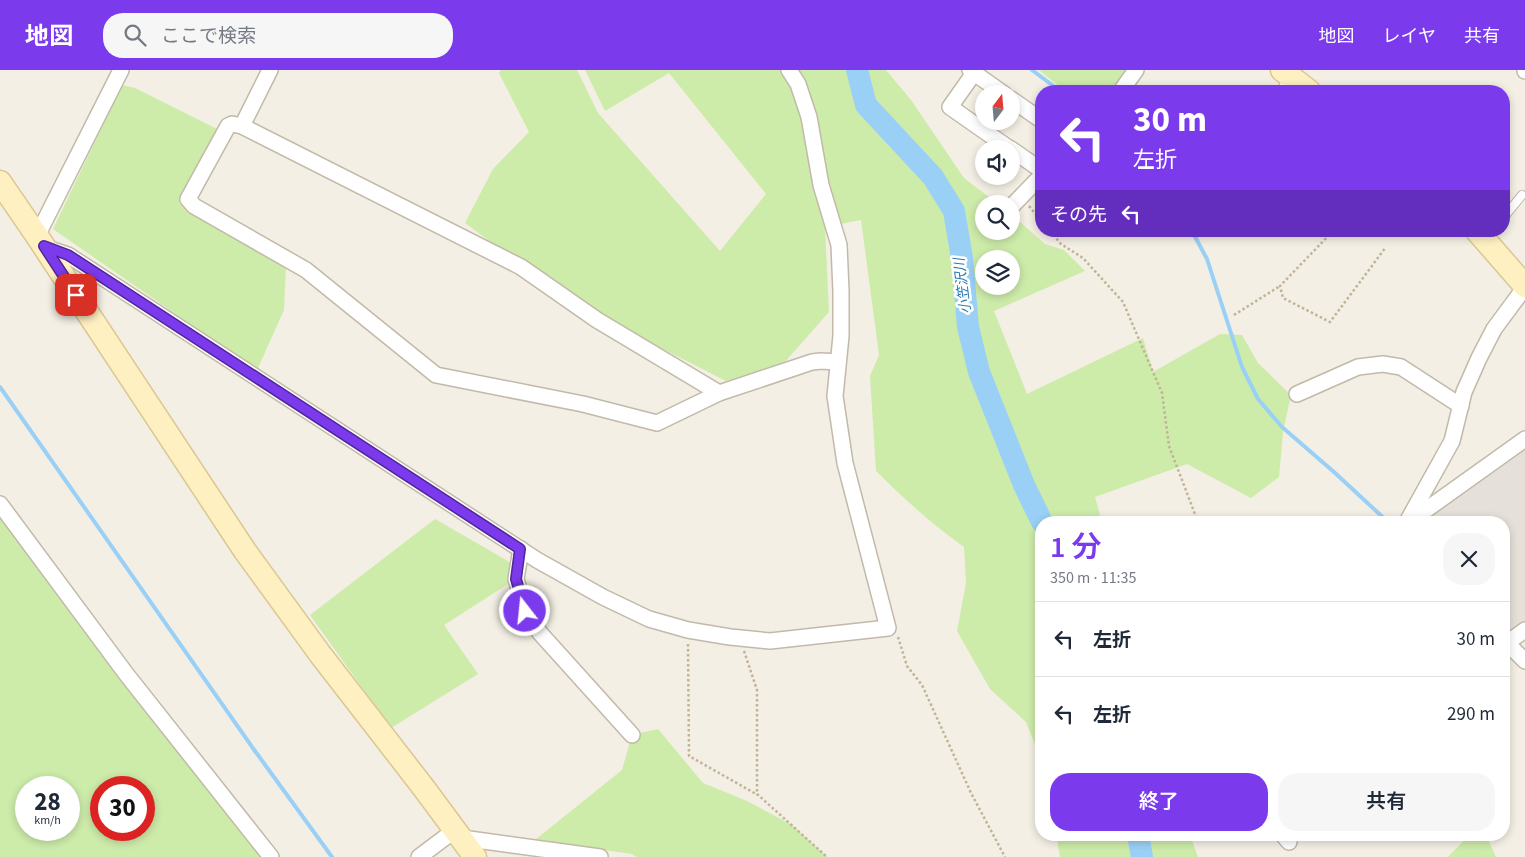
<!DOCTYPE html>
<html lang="ja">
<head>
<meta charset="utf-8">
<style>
  body { margin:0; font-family:"Source Sans 3","Noto Sans JP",sans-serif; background:#f6f6f7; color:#1f2937; height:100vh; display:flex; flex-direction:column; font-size:19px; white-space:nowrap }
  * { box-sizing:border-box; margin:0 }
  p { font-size:16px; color:#747a83 }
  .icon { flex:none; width:28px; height:28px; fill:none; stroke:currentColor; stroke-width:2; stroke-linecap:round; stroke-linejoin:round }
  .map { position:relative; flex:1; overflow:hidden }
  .side { position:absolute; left:1035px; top:446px; width:475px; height:325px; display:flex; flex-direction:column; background:#fff; border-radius:20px; box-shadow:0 2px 8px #0003 }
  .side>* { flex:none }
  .top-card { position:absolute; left:1035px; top:15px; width:475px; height:152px; border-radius:20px; box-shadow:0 2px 8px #0003; background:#7c3aed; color:#fff; overflow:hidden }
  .needle { width:32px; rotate:16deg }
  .buttons { position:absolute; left:975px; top:15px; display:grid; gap:10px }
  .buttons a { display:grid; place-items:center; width:45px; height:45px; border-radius:50%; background:#fff; box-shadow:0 2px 8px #0003; font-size:25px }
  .speed { position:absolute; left:15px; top:706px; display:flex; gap:10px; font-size:25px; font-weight:700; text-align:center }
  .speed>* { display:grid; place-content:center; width:65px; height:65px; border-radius:50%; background:#fff; box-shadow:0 2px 8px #0003; line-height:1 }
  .speed small { font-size:12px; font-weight:400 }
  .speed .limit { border:8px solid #d22; background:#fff; color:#111 }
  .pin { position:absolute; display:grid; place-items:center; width:42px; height:42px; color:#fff; margin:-21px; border-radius:10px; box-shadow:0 2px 8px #0006 }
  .me { position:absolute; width:55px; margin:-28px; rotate:344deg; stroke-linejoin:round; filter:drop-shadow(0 0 4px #0008) }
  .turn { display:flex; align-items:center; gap:18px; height:105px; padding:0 15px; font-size:22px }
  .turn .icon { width:65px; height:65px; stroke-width:2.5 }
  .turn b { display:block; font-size:35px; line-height:42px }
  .then { display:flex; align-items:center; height:48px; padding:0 15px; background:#0003; gap:10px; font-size:19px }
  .round { display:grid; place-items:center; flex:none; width:52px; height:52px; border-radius:20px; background:#f6f6f7 }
  .headline { display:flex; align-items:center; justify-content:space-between; height:85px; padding:0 15px }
  h1 { font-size:30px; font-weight:600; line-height:38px; color:#7c3aed }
  .primary-button { display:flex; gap:10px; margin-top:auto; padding:10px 15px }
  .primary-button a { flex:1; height:58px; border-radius:20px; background:#7c3aed; color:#fff; font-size:20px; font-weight:600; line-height:58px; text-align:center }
  .primary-button a+a { background:#f6f6f7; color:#1f2937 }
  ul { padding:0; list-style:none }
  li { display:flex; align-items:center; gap:15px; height:75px; padding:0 15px; border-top:1px solid #e0e1e3 }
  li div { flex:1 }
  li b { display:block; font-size:19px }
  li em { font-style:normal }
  header { display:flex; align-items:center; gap:30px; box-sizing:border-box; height:70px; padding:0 25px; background:#7c3aed; color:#fff }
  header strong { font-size:24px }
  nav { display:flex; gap:28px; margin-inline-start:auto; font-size:18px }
  .search { width:350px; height:45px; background:#f6f6f7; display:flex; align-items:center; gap:12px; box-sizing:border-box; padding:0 18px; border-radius:20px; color:#747a83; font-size:19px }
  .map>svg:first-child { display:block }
  .industrial { fill:#e5e0d9 }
  .green { fill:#cdeba9; fill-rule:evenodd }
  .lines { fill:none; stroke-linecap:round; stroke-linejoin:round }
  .stream { stroke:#9ad0f6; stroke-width:4 }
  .river { stroke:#9ad0f6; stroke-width:22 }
  .lane-casing { stroke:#c2b9a9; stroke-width:10 }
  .street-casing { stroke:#c2b9a9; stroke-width:18 }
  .secondary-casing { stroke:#dac791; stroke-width:25 }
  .path { stroke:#c2b396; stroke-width:2.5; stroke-dasharray:2.5 2.5; stroke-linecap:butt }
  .lane { stroke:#fff; stroke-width:8 }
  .street { stroke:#fff; stroke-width:15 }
  .secondary { stroke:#fff0c2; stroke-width:22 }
  .route-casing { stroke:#51269a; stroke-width:12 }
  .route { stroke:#7c3aed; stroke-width:9 }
  .labels { text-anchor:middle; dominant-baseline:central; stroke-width:5; stroke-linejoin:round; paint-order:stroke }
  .water-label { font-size:14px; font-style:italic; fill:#257ab9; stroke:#fff }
</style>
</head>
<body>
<header>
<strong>地図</strong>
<div class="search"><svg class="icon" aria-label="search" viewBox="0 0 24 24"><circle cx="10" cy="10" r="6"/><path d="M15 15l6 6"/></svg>ここで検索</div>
<nav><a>地図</a><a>レイヤ</a><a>共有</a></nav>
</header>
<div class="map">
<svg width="1525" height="787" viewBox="0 0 1525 787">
  <rect width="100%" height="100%" fill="#f3efe4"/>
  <!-- industrial -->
  <polygon class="industrial" points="1525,376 1525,555 1513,564 1504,555 1504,452 1419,452 1460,426"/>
  <!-- green -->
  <g class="green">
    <path d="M501,0H577L598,43L720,181L766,124L669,3L605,41L585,0H886L911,30L964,108L998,134H984V161H1011V144L1045,174L1064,180L1085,201L994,241L1027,324L1143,268L1153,302L1220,264L1242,265L1258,293L1291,325L1283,362L1279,407L1251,428L1187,394L1095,427L1102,452H1041V689L1026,652L990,619L957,561L966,513L964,477C932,454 904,429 876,401L870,306L879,285L861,150L825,157L829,242L783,294L726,311L576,235L465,153L493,99L529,62L499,3ZM984,189H1011V216H984Z"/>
    <polygon points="1039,0 1136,0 1115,21 1065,21"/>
    <polygon points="122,15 135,18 217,59 179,133 286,194 284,240 254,307 167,238 53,159"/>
    <path d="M0,434L271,787H0ZM26,718H69V760H26ZM101,718H144V760H101Z"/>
    <polygon points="435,449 518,497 516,509 444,555 478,604 391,658 310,545"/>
    <polygon points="658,659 703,713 747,731 792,755 827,787 636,787 632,784 535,770 622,700 632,665"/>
    <polygon points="1056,765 1190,765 1198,787 1060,787"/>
    <polygon points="1469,765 1486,765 1496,787 1448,787"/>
  </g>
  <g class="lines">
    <!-- stream -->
    <g class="stream">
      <polyline points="1032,0 1060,21"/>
      <polyline points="1192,161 1207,189 1242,297 1258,329 1282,357 1334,402 1388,452"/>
      <polyline points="0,317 255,681 332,787"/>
    </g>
    <!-- river -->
    <g class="river">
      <polyline points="857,0 866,35 933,107 954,141 962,188 968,257 979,302 1024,415 1042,452"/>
      <polyline points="1138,765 1142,787"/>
    </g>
    <!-- lane casing -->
    <g class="lane-casing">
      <g id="lane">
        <polyline points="1280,21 1289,8"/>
        <polyline points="1504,147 1522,125"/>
      </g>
    </g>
    <!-- street casing -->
    <g class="street-casing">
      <g id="street">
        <polyline points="270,0 242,56 521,197 597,250 719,323"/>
        <polyline points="970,0 1004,24"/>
        <polyline points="1525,0 1525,1"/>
        <polyline points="974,3 950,37 1010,79"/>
        <polyline points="1121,21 1136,0"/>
        <polyline points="1011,29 1041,50"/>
        <polyline points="242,56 232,54 228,56 188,129 194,136 306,200 436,305 583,334 657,353 719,323 812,292 821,291 838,292"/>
        <polyline points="1011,79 1041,100"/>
        <polyline points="1011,137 1041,106"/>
        <polyline points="37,166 121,0"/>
        <polyline points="44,177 68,185 537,490 603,527 649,549 688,560 730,567 770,571 888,558 845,393 835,326 841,266 841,221 839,175 821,115 809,47 798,14 789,0"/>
        <polyline points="1297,324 1358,297 1383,294 1401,297 1461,336"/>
        <polyline points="0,434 127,605 271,787"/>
        <polyline points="1407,452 1452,371 1464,322 1479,288 1494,259 1525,217"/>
        <polyline points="1409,452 1525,369"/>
        <polyline points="521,479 516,509 525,541 540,563 632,665"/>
        <polyline points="1507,573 1525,591"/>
        <polyline points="1504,575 1525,560"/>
        <polyline points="1283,765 1289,772"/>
        <polyline points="462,768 600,787"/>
        <polyline points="419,787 455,760"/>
      </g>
    </g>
    <!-- secondary casing -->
    <g class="secondary-casing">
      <g id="secondary">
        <polyline points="1282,0 1309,21"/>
        <polyline points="0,112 37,166 245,481 320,584 423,717 475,787"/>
        <polyline points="1477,161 1525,216"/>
      </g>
    </g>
    <!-- path -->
    <g class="path">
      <polyline points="1029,136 1041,151"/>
      <polyline points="1050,161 1061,174 1083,188 1123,232 1162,323 1169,376 1198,452"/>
      <polyline points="1333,161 1280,216 1283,228 1330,252 1386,177"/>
      <polyline points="1234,245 1280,216"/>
      <polyline points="898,567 907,596 922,615 971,723 1005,787"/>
      <polyline points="688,574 689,686 756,724"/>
      <polyline points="744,581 757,620 757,724 827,787"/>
    </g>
    <!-- lane -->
    <use href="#lane" class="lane"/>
    <!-- street -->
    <use href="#street" class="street"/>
    <!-- secondary -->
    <use href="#secondary" class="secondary"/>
  </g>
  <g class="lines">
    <!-- route casing -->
    <g class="route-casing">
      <polyline id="route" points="76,225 44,176 68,185 520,479 516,509 525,541"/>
    </g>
    <!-- route -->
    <use href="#route" class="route"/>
  </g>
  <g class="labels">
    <!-- water labels -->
    <g class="water-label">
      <text transform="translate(963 216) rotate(-97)">小笠沢川</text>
    </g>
  </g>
</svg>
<div class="buttons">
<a><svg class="needle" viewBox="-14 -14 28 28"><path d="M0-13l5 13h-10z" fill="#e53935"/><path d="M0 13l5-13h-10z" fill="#747a83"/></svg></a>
<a><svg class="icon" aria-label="sound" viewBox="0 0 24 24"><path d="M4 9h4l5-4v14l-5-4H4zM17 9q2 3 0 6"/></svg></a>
<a><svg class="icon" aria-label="search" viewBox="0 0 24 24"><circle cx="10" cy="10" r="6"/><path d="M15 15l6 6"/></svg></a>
<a><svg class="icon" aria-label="layers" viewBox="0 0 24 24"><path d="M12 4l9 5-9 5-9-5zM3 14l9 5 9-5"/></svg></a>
</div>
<div class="speed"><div>28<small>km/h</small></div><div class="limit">30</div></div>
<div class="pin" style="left:76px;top:225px;background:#d93025"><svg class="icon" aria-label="arrive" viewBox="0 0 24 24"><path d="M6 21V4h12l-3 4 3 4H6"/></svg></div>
<svg class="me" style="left:525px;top:541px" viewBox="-20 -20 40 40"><circle r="17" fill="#7c3aed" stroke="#fff" stroke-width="3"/><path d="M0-11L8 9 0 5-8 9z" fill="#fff"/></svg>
<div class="top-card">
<div class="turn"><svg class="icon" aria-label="left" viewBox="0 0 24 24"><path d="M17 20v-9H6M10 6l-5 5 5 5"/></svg><div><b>30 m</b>左折</div></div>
<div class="then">その先<svg class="icon" aria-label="left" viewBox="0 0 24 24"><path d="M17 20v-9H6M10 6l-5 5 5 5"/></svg></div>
</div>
<section class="side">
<div class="headline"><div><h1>1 分</h1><p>350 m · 11:35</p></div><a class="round"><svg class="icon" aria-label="close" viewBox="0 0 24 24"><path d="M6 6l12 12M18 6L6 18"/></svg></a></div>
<ul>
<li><svg class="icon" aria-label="left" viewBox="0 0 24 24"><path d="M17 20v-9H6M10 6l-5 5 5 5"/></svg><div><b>左折</b></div><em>30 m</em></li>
<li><svg class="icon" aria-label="left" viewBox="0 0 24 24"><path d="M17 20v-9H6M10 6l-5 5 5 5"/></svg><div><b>左折</b></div><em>290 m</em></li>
</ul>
<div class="primary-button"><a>終了</a><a>共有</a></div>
</section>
</div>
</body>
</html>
